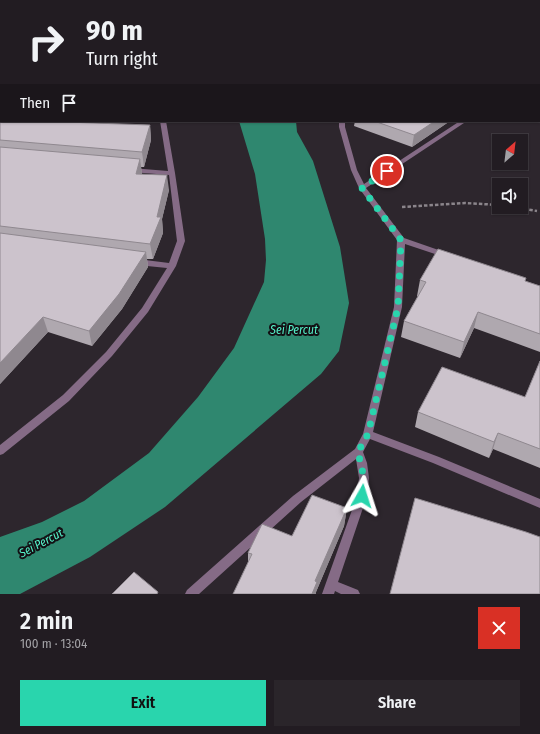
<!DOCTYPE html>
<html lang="en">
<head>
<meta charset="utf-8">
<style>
  body { margin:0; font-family:"Fira Sans Condensed",sans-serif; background:#2a252a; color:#f1f3f6; height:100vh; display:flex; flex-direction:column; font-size:15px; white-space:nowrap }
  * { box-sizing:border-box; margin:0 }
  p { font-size:13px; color:#a2a1a5 }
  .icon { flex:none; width:22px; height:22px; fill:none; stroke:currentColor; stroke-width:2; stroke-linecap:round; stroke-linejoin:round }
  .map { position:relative; height:594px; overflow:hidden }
  .drawer { display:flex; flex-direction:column; background:#221c22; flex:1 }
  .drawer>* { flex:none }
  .banner { position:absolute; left:0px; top:0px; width:540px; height:122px; box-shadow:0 1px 3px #0004,0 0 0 1px #3f3a40; background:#221c22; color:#f1f3f6; overflow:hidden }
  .needle { width:26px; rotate:28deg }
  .tools { position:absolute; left:492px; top:134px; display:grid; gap:8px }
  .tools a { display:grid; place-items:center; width:36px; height:36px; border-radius:0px; background:#221c22; box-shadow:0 1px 3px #0004,0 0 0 1px #3f3a40; font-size:20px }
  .pin { position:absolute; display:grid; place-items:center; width:34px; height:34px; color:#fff; margin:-17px; border:2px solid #fff; border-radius:50%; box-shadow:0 1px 4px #0007 }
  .me { position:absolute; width:44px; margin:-22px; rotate:6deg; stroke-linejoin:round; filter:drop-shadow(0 0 3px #0008) }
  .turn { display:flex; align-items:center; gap:14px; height:84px; padding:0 20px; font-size:18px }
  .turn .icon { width:52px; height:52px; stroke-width:2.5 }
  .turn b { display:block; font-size:28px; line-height:34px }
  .then { display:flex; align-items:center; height:38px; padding:0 20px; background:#0003; gap:8px; font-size:15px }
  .round { display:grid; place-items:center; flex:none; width:42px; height:42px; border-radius:0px; background:#2a252a }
  .headline { display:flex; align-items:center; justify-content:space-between; height:68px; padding:0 20px }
  h1 { font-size:24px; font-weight:600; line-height:30px }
  .primary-button { display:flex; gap:8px; margin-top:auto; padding:8px 20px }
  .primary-button a { flex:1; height:46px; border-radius:0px; background:#29d5ad; color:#111; font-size:16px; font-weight:600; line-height:46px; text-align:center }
  .primary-button a+a { background:#2a252a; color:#f1f3f6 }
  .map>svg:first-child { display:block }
  .water { fill:#2f876f }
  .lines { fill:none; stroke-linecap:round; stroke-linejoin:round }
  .path { stroke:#8b858b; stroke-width:2.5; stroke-dasharray:3.5 2; stroke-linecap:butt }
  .service { stroke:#856b86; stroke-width:8 }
  .minor { fill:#856b86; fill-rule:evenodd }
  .wall { fill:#afa8af }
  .shaded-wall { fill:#8f888f }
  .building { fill:#ccc3cc; stroke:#8f888f }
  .route { stroke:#29d5ad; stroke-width:7; stroke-dasharray:0 12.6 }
  .labels { text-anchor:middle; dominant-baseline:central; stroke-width:4; stroke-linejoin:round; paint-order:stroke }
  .water-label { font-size:12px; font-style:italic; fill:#55f2c9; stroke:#131014 }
</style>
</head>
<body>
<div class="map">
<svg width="540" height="594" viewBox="0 0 540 594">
  <rect width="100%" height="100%" fill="#2d262d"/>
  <!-- water -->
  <polygon class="water" points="239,121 296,121 297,132 313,161 340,247 349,303 339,351 321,374 165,507 90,557 20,594 0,594 0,537 42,522 84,501 149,453 198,397 234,348 264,282 266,260 265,239 255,174"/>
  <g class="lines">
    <!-- path -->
    <g class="path">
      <polyline points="402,207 465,203 499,205"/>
      <polyline points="513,207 537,211"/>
    </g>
    <!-- service -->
    <polyline class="service" points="338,1 343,0"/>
    <!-- minor -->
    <g class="minor">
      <rect x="539" y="24" width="1" height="4"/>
      <polygon points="540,69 540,73 539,74 539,70"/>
      <polygon points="160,121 166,121 175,173 185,241 176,266 148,312 112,356 69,401 3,454 0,455 0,445 63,395 106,352 142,308 167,268 137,265 133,262 137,259 169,263 177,241 169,175 131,172 128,170 131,168 168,171"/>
      <polygon points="339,121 345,121 345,127 357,170 364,184 460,121 467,121 366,188 404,238 450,254 451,256 447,258 405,244 402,307 373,432 439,457 540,499 540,508 433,463 370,439 363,452 367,463 369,478 367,496 338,582 358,590 360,594 341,594 335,591 334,594 322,594 357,496 359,478 356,459 301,502 199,594 185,594 187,590 293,496 355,449 363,434 394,307 397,240 359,188 351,170 339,127"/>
    </g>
  </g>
  <!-- wall -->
  <g class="wall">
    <polygon points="0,0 231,0 231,1 1,1 1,121 150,125 151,140 144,167 141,167 142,174 169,190 162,219 163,233 153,259 147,259 148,267 122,309 92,346 48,332 0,384"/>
    <polygon points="355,121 450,121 412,147 354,126"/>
    <polygon points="420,280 525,281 540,286 540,352 474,328 460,358 401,337 404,321 418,296 417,296"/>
    <polygon points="540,361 540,468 493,449 489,458 415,427 418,412 525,397"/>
    <polygon points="347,508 344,526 316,592 248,563 248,553 292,536"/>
  </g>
  <!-- shaded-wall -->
  <g class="shaded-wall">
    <polygon points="222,0 231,0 231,1 221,1"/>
    <rect x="539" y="56" width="1" height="9"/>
    <polygon points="435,121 450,121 412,147 414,135"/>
    <polygon points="150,125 151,140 144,167 142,152"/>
    <polygon points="140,159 142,174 136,174"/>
    <polygon points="167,175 169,190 162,219 163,233 153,259 150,244"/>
    <polygon points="146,252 148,267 122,309 92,346 89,331"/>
    <polygon points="478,312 474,328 460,358 464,342"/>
    <polygon points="43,317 48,332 0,384 0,363"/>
    <polygon points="498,433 493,449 489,458 494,442"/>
    <polygon points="347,508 344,526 316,592 316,594 312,594 315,581"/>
  </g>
  <!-- building -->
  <g class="building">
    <polygon points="0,0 222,0 221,1 1,1 1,106 0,106"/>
    <polygon points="540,27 540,56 539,56 539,28"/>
    <polygon points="1,107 1,121 38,121 150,125 142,152 0,140 0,109"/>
    <polygon points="374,121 435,121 414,135"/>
    <polygon points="0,147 140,159 136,174 167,175 157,217 161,217 150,244 0,226"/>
    <polygon points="0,233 146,252 119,294 89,331 43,317 0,363"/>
    <polygon points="438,249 526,278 525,281 540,286 540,334 478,312 464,342 404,321 426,282 420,280"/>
    <polygon points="540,361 540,449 498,433 494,442 418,412 442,367 525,397"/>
    <polygon points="312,495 347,508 315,581 317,582 312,594 233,594 252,554 248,553 262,524 292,536"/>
    <polygon points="415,498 526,532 540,537 540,594 390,594"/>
    <polygon points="134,572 158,592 157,594 112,594"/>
  </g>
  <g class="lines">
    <!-- route -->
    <polyline class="route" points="362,496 364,478 358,452 368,434 398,307 401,240 362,188 387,171"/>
  </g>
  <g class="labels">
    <!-- water labels -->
    <g class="water-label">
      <text x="294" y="330">Sei Percut</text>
      <text transform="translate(41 543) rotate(-28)">Sei Percut</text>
    </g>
  </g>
</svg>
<div class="tools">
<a><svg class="needle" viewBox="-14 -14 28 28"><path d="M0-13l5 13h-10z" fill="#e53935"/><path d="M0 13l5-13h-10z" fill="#a2a1a5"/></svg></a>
<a><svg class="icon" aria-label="sound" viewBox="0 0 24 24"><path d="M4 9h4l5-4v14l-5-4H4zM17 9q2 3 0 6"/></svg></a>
</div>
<div class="pin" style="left:387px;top:171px;background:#d93025"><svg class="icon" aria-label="arrive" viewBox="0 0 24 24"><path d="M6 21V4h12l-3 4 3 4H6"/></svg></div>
<svg class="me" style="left:362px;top:496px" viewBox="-20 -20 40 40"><path d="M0-17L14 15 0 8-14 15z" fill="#29d5ad" stroke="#fff" stroke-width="4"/></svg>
<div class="banner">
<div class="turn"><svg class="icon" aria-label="right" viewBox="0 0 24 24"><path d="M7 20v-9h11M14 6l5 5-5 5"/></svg><div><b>90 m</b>Turn right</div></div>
<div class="then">Then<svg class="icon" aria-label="arrive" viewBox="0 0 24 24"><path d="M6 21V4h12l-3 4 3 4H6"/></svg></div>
</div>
</div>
<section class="drawer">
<div class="headline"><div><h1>2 min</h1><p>100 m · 13:04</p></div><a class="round" style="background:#d93025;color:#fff"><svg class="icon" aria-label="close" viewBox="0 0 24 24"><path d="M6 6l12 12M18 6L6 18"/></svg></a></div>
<div class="primary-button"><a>Exit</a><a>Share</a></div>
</section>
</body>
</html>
